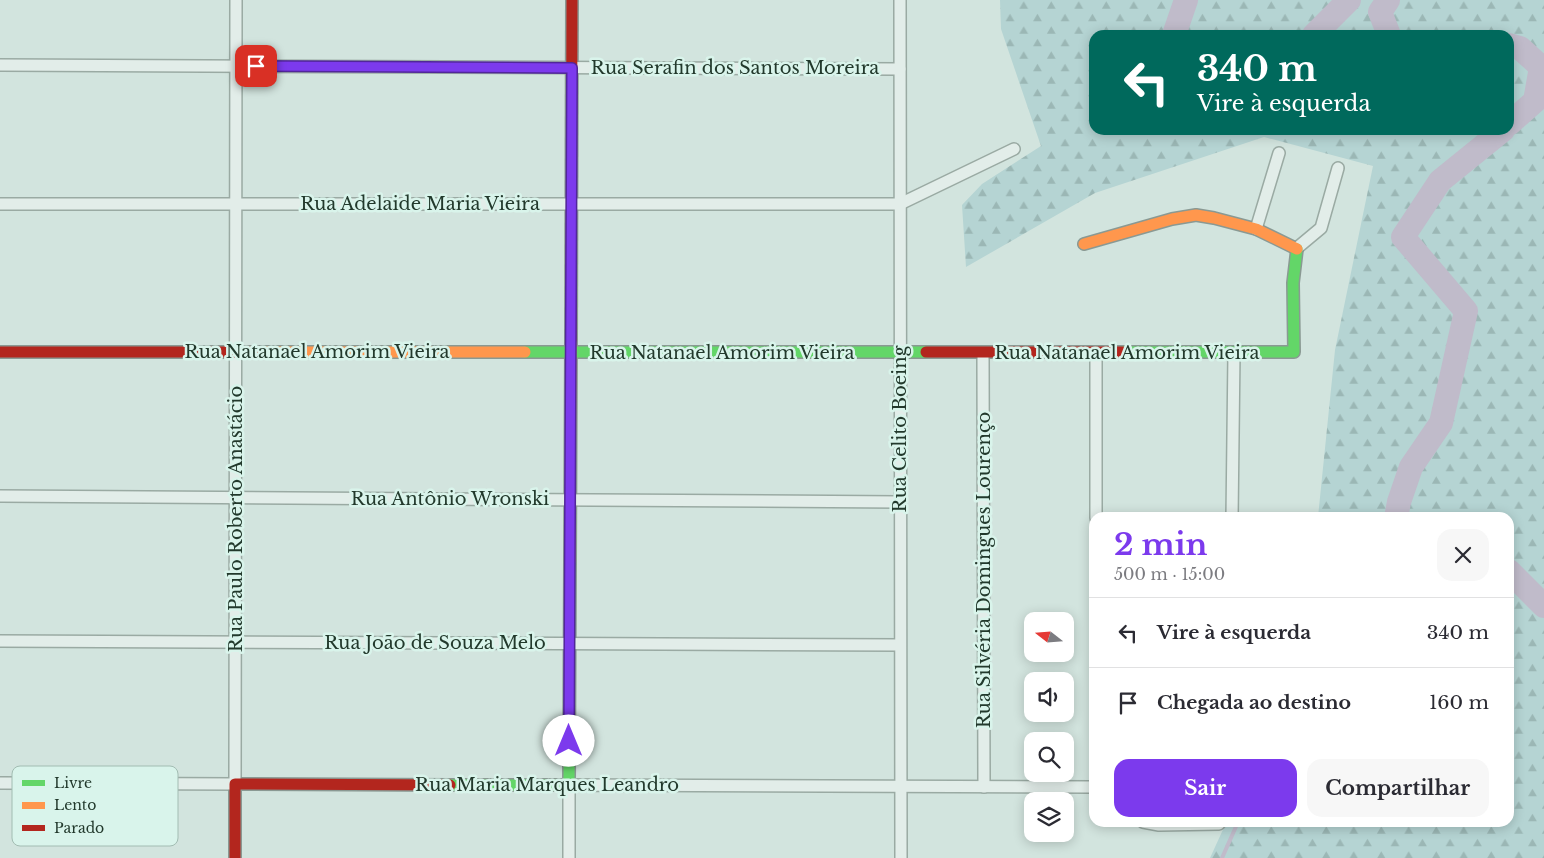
<!DOCTYPE html>
<html lang="pt">
<head>
<meta charset="utf-8">
<style>
  body { margin:0; font-family:"Libre Baskerville",serif; background:#f7f7f7; color:#2b2b33; height:100vh; display:flex; flex-direction:column; font-size:19px; white-space:nowrap }
  * { box-sizing:border-box; margin:0 }
  p { font-size:16px; color:#7c7c81 }
  .icon { flex:none; width:28px; height:28px; fill:none; stroke:currentColor; stroke-width:2; stroke-linecap:round; stroke-linejoin:round }
  .map { position:relative; flex:1; overflow:hidden }
  .drawer { position:absolute; left:1089px; top:512px; width:425px; height:315px; display:flex; flex-direction:column; background:#fff; border-radius:15px; box-shadow:0 2px 12px #0003 }
  .drawer>* { flex:none }
  .hud { position:absolute; left:1089px; top:30px; width:425px; height:105px; border-radius:15px; box-shadow:0 2px 12px #0003; background:#00695c; color:#fff; overflow:hidden }
  .needle { width:32px; rotate:287deg }
  .buttons { position:absolute; left:1024px; top:612px; display:grid; gap:10px }
  .buttons a { display:grid; place-items:center; width:50px; height:50px; border-radius:10px; background:#fff; box-shadow:0 2px 12px #0003; font-size:25px }
  .pin { position:absolute; display:grid; place-items:center; width:42px; height:42px; color:#fff; margin:-21px; border-radius:10px; box-shadow:0 2px 8px #0006 }
  .me { position:absolute; width:55px; margin:-28px; rotate:0deg; stroke-linejoin:round; filter:drop-shadow(0 0 4px #0008) }
  .turn { display:flex; align-items:center; gap:18px; height:105px; padding:0 25px; font-size:22px }
  .turn .icon { width:65px; height:65px; stroke-width:2.5 }
  .turn b { display:block; font-size:35px; line-height:42px }
  .round { display:grid; place-items:center; flex:none; width:52px; height:52px; border-radius:15px; background:#f7f7f7 }
  .summary { display:flex; align-items:center; justify-content:space-between; height:85px; padding:0 25px }
  h1 { font-size:30px; font-weight:700; line-height:38px; color:#7c3aed }
  .primary-button { display:flex; gap:10px; margin-top:auto; padding:10px 25px }
  .primary-button a { flex:1; height:58px; border-radius:15px; background:#7c3aed; color:#fff; font-size:20px; font-weight:700; line-height:58px; text-align:center }
  .primary-button a+a { background:#f7f7f7; color:#2b2b33 }
  ul { padding:0; list-style:none }
  li { display:flex; align-items:center; gap:15px; height:70px; padding:0 25px; border-top:1px solid #e1e1e2 }
  li div { flex:1 }
  li b { display:block; font-size:19px }
  li em { font-style:normal }
  .map>svg:first-child { display:block }
  .forest { fill:url(#forest-firs); fill-rule:evenodd }
  .lines { fill:none; stroke-linecap:round; stroke-linejoin:round }
  .stream { stroke:#c0bbca; stroke-width:4 }
  .river { stroke:#c0bbca; stroke-width:24 }
  .street-casing { stroke:#9aaaa3; stroke-width:14 }
  .fast-casing { stroke:#8a9993; stroke-width:14 }
  .slow-casing { stroke:#8a9993; stroke-width:14 }
  .jam-casing { stroke:#8a9993; stroke-width:14 }
  .street { stroke:#e2ede9; stroke-width:11 }
  .fast { stroke:#63d668; stroke-width:11 }
  .slow { stroke:#ff974d; stroke-width:11 }
  .jam { stroke:#b3261e; stroke-width:11 }
  .route-casing { stroke:#51269a; stroke-width:12 }
  .route { stroke:#7c3aed; stroke-width:9 }
  .labels { text-anchor:middle; dominant-baseline:central; stroke-width:5; stroke-linejoin:round; paint-order:stroke }
  .street-label { font-size:18px; fill:#22392c; stroke:#d9f4eb }
  .key { fill:#d9f4eb; stroke:#a2bcb2; stroke-width:1 }
  .key-label { font-size:14px; fill:#22392c }
</style>
</head>
<body>
<div class="map">
<svg width="1544" height="858" viewBox="0 0 1544 858">
  <defs>
    <pattern id="forest-firs" width="22" height="20" patternUnits="userSpaceOnUse" patternTransform="scale(1.25)"><rect width="22" height="20" fill="#b5d4d3"/><path d="M5 1l3.5 6h-7zM16 11l3.5 6h-7z" fill="#9bb7b5"/></pattern>
  </defs>
  <rect width="100%" height="100%" fill="#d2e4de"/>
  <!-- forest -->
  <path class="forest" d="M1000,0H1544V858H1210L1226,823L1509,822V518L1318,517L1335,350L1373,166L1264,137L1095,193L966,267L962,205L982,184L1041,146L1001,29ZM1094,35H1509V130H1094Z"/>
  <g class="lines">
    <!-- stream -->
    <polyline class="stream" points="1222,858 1238,822"/>
    <!-- river -->
    <g class="river">
      <polyline points="1388,0 1380,12 1389,35"/>
      <polyline points="1174,35 1186,0"/>
      <polyline points="1314,35 1349,0"/>
      <polyline points="1509,45 1520,48 1541,67 1535,101 1509,124"/>
      <polyline points="1396,518 1399,502 1411,467 1441,423 1466,311 1403,237 1440,181 1503,130"/>
      <polyline points="1509,571 1544,606"/>
    </g>
    <!-- street casing -->
    <g class="street-casing">
      <g id="street">
        <polyline points="900,0 901,858"/>
        <polyline points="0,65 900,69"/>
        <polyline points="0,204 900,204 1014,149"/>
        <polyline points="1256,229 1279,153"/>
        <polyline points="1297,248 1321,228 1338,168"/>
        <polyline points="983,353 984,787"/>
        <polyline points="0,496 900,502"/>
        <polyline points="1096,518 1096,353"/>
        <polyline points="1232,518 1234,353"/>
        <polyline points="0,641 900,645"/>
        <polyline points="0,783 235,784 236,0"/>
        <polyline points="1143,822 1159,825 1219,824"/>
        <polyline points="569,858 569,785 1094,787"/>
      </g>
    </g>
    <!-- fast casing -->
    <g class="fast-casing">
      <g id="fast">
        <polyline points="525,352 926,352"/>
        <polyline points="1123,352 1294,352 1293,283 1297,249"/>
        <polyline points="450,785 569,785 570,561"/>
      </g>
    </g>
    <!-- slow casing -->
    <g class="slow-casing">
      <g id="slow">
        <polyline points="1084,244 1172,219 1196,215 1214,218 1256,229 1297,249"/>
        <polyline points="255,352 525,352"/>
        <polyline points="570,561 571,340"/>
      </g>
    </g>
    <!-- jam casing -->
    <g class="jam-casing">
      <g id="jam">
        <polyline points="571,340 572,0"/>
        <polyline points="0,352 255,352"/>
        <polyline points="926,352 1123,352"/>
        <polyline points="235,858 235,784 450,785"/>
      </g>
    </g>
    <!-- street -->
    <use href="#street" class="street"/>
    <!-- fast -->
    <use href="#fast" class="fast"/>
    <!-- slow -->
    <use href="#slow" class="slow"/>
    <!-- jam -->
    <use href="#jam" class="jam"/>
  </g>
  <g class="lines">
    <!-- route casing -->
    <g class="route-casing">
      <polyline id="route" points="256,66 572,68 569,741"/>
    </g>
    <!-- route -->
    <use href="#route" class="route"/>
  </g>
  <g class="labels">
    <!-- street labels -->
    <g class="street-label">
      <text x="735" y="68">Rua Serafin dos Santos Moreira</text>
      <text x="420" y="204">Rua Adelaide Maria Vieira</text>
      <text x="317" y="352">Rua Natanael Amorim Vieira</text>
      <text x="722" y="353">Rua Natanael Amorim Vieira</text>
      <text x="1127" y="353">Rua Natanael Amorim Vieira</text>
      <text transform="translate(900 429) rotate(-90)">Rua Celito Boeing</text>
      <text x="450" y="499">Rua Antônio Wronski</text>
      <text transform="translate(236 519) rotate(-90)">Rua Paulo Roberto Anastácio</text>
      <text transform="translate(984 570) rotate(-90)">Rua Silvéria Domingues Lourenço</text>
      <text x="435" y="643">Rua João de Souza Melo</text>
      <text x="547" y="785">Rua Maria Marques Leandro</text>
    </g>
  </g>
  <!-- legend -->
  <rect x="12" y="766" width="166" height="80" rx="8" class="key"/>
  <rect x="22" y="780" width="23" height="6" fill="#63d668"/>
  <rect x="22" y="802" width="23" height="7" fill="#ff974d"/>
  <rect x="22" y="825" width="23" height="6" fill="#b3261e"/>
  <g class="key-label">
    <text x="54" y="788">Livre</text>
    <text x="54" y="810">Lento</text>
    <text x="54" y="833">Parado</text>
  </g>
</svg>
<div class="buttons">
<a><svg class="needle" viewBox="-14 -14 28 28"><path d="M0-13l5 13h-10z" fill="#e53935"/><path d="M0 13l5-13h-10z" fill="#7c7c81"/></svg></a>
<a><svg class="icon" aria-label="sound" viewBox="0 0 24 24"><path d="M4 9h4l5-4v14l-5-4H4zM17 9q2 3 0 6"/></svg></a>
<a><svg class="icon" aria-label="search" viewBox="0 0 24 24"><circle cx="10" cy="10" r="6"/><path d="M15 15l6 6"/></svg></a>
<a><svg class="icon" aria-label="layers" viewBox="0 0 24 24"><path d="M12 4l9 5-9 5-9-5zM3 14l9 5 9-5"/></svg></a>
</div>
<div class="pin" style="left:256px;top:66px;background:#d93025"><svg class="icon" aria-label="arrive" viewBox="0 0 24 24"><path d="M6 21V4h12l-3 4 3 4H6"/></svg></div>
<svg class="me" style="left:569px;top:741px" viewBox="-20 -20 40 40"><circle r="19" fill="#fff"/><path d="M0-13L10 11 0 6-10 11z" fill="#7c3aed"/></svg>
<div class="hud">
<div class="turn"><svg class="icon" aria-label="left" viewBox="0 0 24 24"><path d="M17 20v-9H6M10 6l-5 5 5 5"/></svg><div><b>340 m</b>Vire à esquerda</div></div>
</div>
<section class="drawer">
<div class="summary"><div><h1>2 min</h1><p>500 m · 15:00</p></div><a class="round"><svg class="icon" aria-label="close" viewBox="0 0 24 24"><path d="M6 6l12 12M18 6L6 18"/></svg></a></div>
<ul>
<li><svg class="icon" aria-label="left" viewBox="0 0 24 24"><path d="M17 20v-9H6M10 6l-5 5 5 5"/></svg><div><b>Vire à esquerda</b></div><em>340 m</em></li>
<li><svg class="icon" aria-label="arrive" viewBox="0 0 24 24"><path d="M6 21V4h12l-3 4 3 4H6"/></svg><div><b>Chegada ao destino</b></div><em>160 m</em></li>
</ul>
<div class="primary-button"><a>Sair</a><a>Compartilhar</a></div>
</section>
</div>
</body>
</html>
